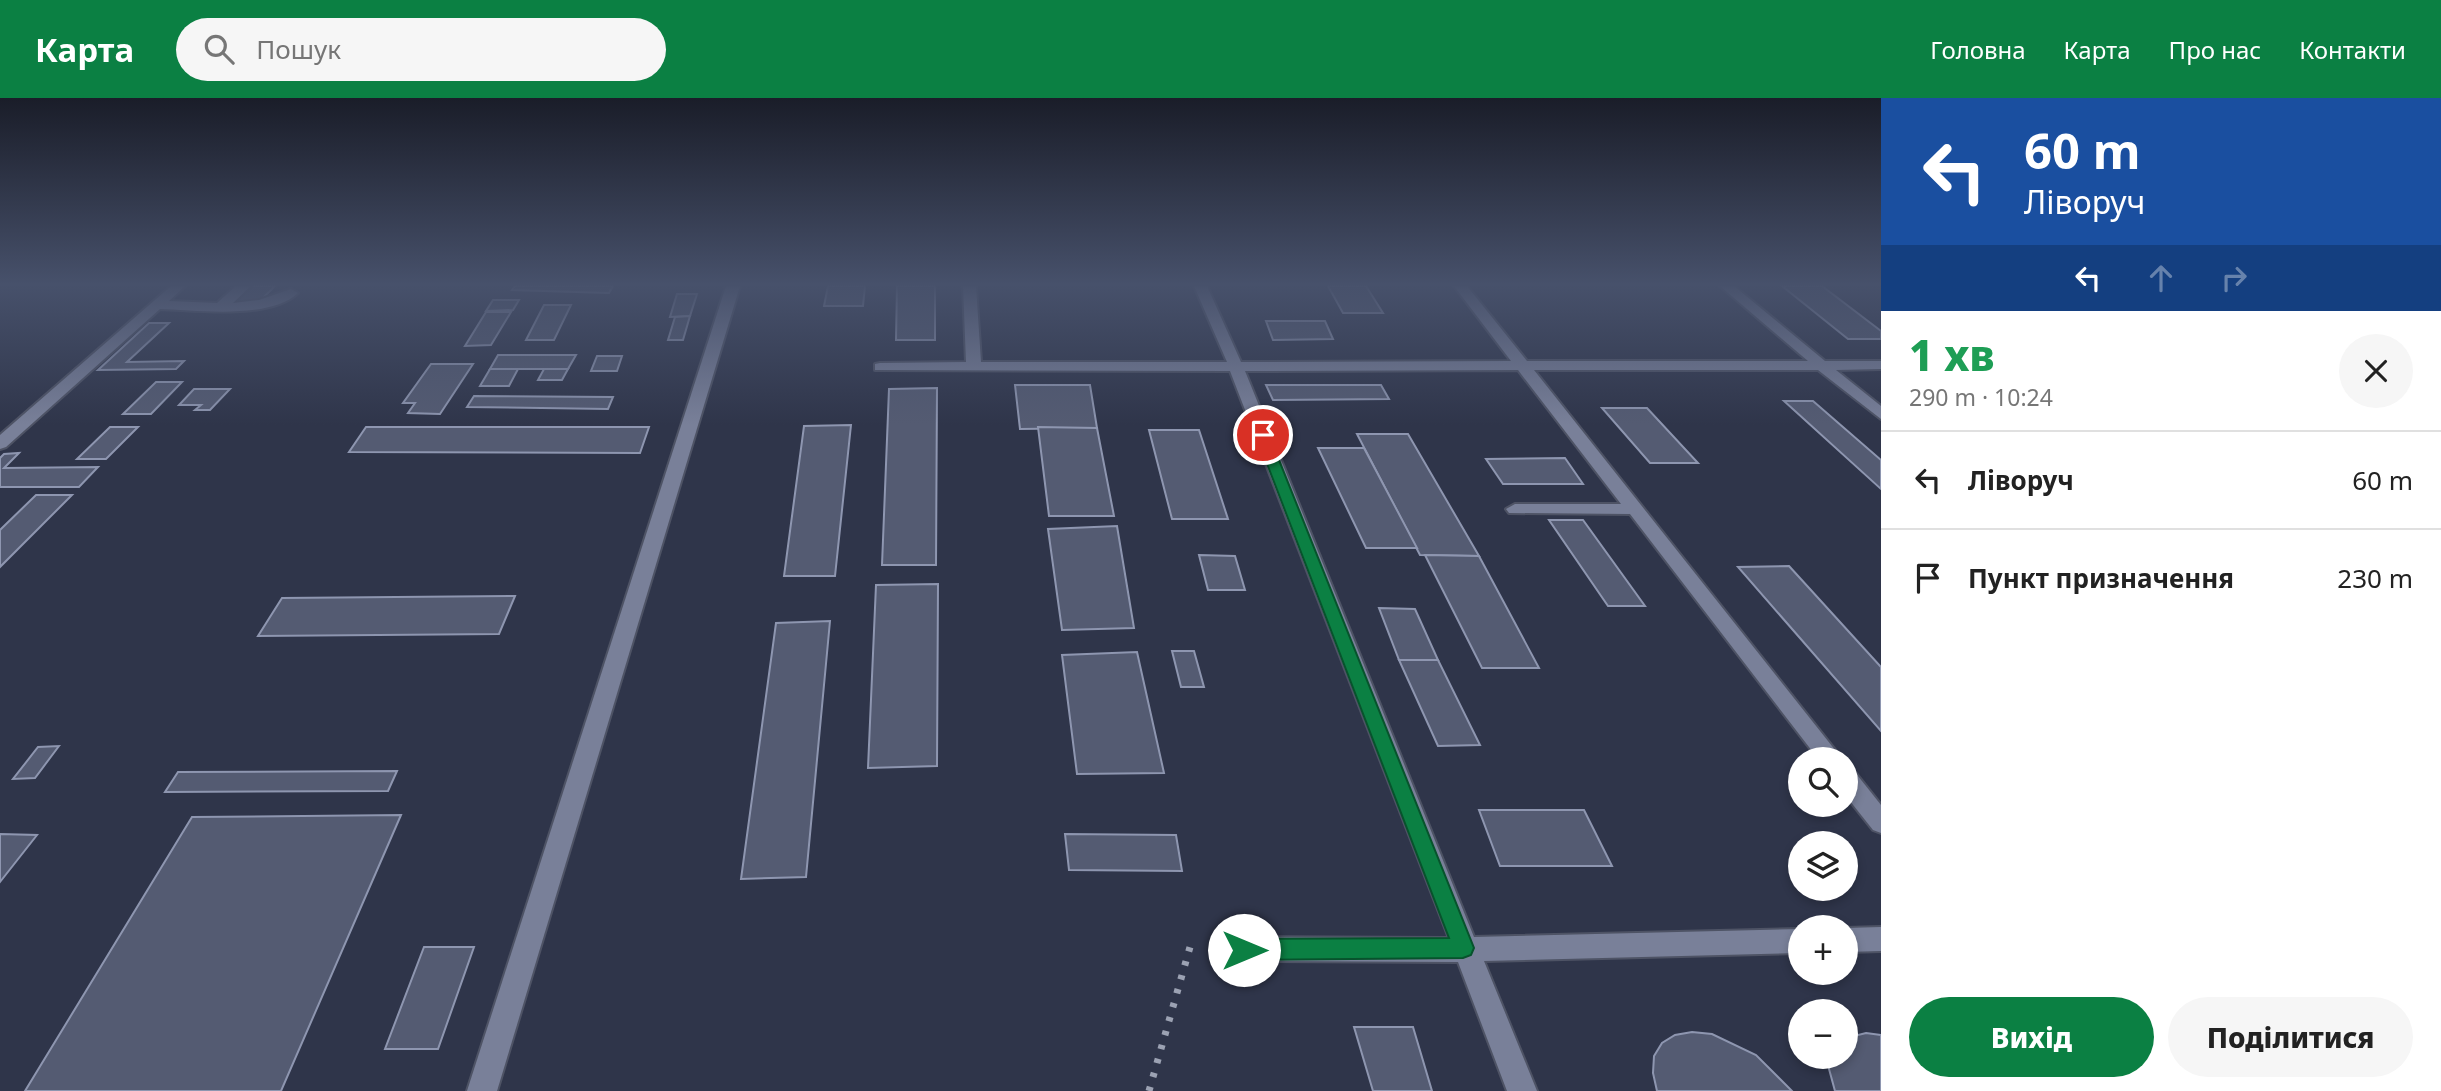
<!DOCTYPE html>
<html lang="uk">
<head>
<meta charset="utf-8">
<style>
  body { margin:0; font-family:"Noto Sans",sans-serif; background:#f6f6f6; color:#222; height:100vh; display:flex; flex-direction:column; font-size:26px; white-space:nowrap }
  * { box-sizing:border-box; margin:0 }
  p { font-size:23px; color:#767676 }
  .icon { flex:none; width:38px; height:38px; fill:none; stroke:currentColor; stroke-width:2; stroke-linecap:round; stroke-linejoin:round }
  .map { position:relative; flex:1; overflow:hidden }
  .sheet { display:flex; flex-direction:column; background:#fff; width:560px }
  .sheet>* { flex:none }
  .hud { background:#1a4fa0; color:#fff; overflow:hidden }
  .tools { position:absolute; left:1788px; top:649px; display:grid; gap:14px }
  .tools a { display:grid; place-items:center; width:70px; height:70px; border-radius:50%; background:#fff; box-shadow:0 4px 10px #0003; font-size:35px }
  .pin { position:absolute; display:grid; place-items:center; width:60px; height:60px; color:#fff; margin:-30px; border:4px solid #fff; border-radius:50%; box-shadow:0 2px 7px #0007 }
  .me { position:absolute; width:77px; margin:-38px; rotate:90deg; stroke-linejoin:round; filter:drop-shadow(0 0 5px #0008) }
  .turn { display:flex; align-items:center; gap:24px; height:147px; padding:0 28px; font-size:32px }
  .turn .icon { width:91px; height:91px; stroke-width:2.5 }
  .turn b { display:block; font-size:49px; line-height:60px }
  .lanes { display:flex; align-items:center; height:66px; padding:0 28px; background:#0003; justify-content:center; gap:35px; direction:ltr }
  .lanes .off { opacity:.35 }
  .round { display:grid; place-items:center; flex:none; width:74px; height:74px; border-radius:37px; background:#f6f6f6 }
  .head { display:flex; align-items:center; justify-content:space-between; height:119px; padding:0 28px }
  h1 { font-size:42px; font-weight:800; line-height:52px; color:#1e9e55 }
  .action { display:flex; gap:14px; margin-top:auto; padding:14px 28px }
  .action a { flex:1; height:80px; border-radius:42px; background:#0b8043; color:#fff; font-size:28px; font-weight:800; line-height:80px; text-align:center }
  .action a+a { background:#f6f6f6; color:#222 }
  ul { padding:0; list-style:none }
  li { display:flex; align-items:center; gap:21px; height:98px; padding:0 28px; border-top:2px solid #e0e0e0 }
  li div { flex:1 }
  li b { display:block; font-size:26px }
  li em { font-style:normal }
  header { display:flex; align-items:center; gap:42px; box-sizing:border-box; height:98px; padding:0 35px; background:#0b8043; color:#fff }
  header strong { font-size:33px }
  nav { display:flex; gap:38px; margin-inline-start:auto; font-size:24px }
  .search { width:490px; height:63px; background:#f6f6f6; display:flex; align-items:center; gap:18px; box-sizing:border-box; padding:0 24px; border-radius:38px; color:#767676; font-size:26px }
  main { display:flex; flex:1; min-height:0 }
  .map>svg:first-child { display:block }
  .building { fill:#545b72; stroke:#8e96b0; stroke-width:2 }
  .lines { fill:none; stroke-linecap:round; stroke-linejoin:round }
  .minor-casing { stroke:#4e5365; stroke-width:4 }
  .minor { fill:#798099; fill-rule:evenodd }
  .rail { stroke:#9ca2b3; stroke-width:7; stroke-dasharray:4.5 10; stroke-linecap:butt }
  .route { fill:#0b8043; stroke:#07532c; stroke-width:2 }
</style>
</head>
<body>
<header>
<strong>Карта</strong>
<div class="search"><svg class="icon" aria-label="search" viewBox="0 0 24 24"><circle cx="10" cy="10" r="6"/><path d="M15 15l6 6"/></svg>Пошук</div>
<nav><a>Головна</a><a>Карта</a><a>Про нас</a><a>Контакти</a></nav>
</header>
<main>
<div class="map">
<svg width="1881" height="993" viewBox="0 0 1881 993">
  <rect width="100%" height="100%" fill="#2f354a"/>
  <!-- building -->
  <g class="building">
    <polygon points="249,188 275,188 258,205 231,205"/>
    <polygon points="515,188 613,188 609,195 512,192"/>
    <polygon points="828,188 865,188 863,208 824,208"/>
    <polygon points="897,188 935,188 935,242 896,242"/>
    <polygon points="1328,188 1366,188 1383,215 1343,215"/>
    <polygon points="1782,188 1822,188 1881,233 1881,241 1848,241"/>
    <polygon points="677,196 697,196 690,218 670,219"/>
    <polygon points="493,202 519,202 513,212 486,213"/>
    <polygon points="544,207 571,207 554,242 526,242"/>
    <polygon points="486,214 511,214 491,247 465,248"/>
    <polygon points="690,218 683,242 668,242 675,219"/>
    <polygon points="1266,223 1325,223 1333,241 1273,242"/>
    <polygon points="149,225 169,225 127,264 184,263 176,271 98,272"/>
    <polygon points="498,257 576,257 568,271 490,271"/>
    <polygon points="597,258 622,258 617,273 591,273"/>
    <polygon points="431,266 473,266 440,316 408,315 415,305 403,305"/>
    <polygon points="490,271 518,271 509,288 480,288"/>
    <polygon points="544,271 568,271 562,282 538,282"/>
    <polygon points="156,284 182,284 151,316 123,316"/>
    <polygon points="1015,287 1090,287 1097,330 1020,331"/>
    <polygon points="1266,287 1381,287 1389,301 1273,302"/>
    <polygon points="937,290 936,467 882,467 889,291"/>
    <polygon points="194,291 230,291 210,312 195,312 201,307 179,307"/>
    <polygon points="474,298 613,299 608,311 467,309"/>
    <polygon points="1784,303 1813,303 1881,362 1881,391"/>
    <polygon points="1602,310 1647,310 1698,365 1650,365"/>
    <polygon points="851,327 835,478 784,478 804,328"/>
    <polygon points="110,329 138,329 106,361 77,361"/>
    <polygon points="366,329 649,329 640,355 349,354"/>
    <polygon points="1038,329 1097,330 1114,418 1049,418"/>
    <polygon points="1149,332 1199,332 1228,421 1172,421"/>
    <polygon points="1357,336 1408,336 1479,458 1420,457"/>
    <polygon points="1318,350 1364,350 1417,450 1366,450"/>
    <polygon points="19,355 4,370 98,369 79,389 0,389 0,360 4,356"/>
    <polygon points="1565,360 1583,386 1503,386 1486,361"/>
    <polygon points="36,397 72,397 0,469 0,432"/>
    <polygon points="1549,422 1583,422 1645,508 1608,508"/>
    <polygon points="1117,428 1134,530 1062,532 1048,431"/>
    <polygon points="1199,457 1235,458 1245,492 1208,492"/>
    <polygon points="1425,457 1479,458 1539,570 1482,570"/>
    <polygon points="1789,468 1881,569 1881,633 1738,469"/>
    <polygon points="938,486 937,668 868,670 876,487"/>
    <polygon points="515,498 499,536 258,538 282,500"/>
    <polygon points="1379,510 1415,511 1438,562 1399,562"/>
    <polygon points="830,523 806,779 741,781 776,525"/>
    <polygon points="1172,553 1194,553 1204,589 1181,589"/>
    <polygon points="1137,554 1164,675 1077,676 1062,557"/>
    <polygon points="1399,562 1438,562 1480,647 1438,648"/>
    <polygon points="59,648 35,680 13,681 38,649"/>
    <polygon points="397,673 388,693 165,694 178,674"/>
    <polygon points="1479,712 1584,712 1612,768 1500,768"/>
    <polygon points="401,717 281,993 25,993 192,719"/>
    <polygon points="0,736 37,737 0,784"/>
    <polygon points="1065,736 1176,737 1182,773 1069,772"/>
    <polygon points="424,849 474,849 438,951 385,951"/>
    <polygon points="1354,929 1413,929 1432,993 1373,993"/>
    <polygon points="1692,934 1712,936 1756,957 1792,993 1657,993 1653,975 1654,958 1662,945 1675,937"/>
    <polygon points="1866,935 1881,937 1881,993 1835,993 1829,971 1830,959 1846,959 1846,940"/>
  </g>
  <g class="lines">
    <!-- minor casing -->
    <g class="minor-casing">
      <g id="minor">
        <path d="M171,188H185L169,203L217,205L236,188H251L233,205L259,202L291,191L298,195C269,222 197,212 160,211L6,349L0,351V337Z"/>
        <polygon points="726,188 740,188 497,993 467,993"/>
        <polygon points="963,188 976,188 981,264 1227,264 1194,188 1207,188 1241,264 1511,263 1454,188 1467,188 1527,263 1808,263 1720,188 1734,188 1825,263 1881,263 1881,271 1836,272 1881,308 1881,321 1818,272 1534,272 1843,662 1819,662 1630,416 1509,415 1506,411 1515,406 1621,406 1518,272 1245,273 1474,839 1801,831 1801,855 1484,863 1537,993 1507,993 1458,864 1244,863 1235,860 1231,851 1235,842 1244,839 1449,840 1230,273 875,272 875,266 880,265 966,264"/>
        <polygon points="1846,671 1854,673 1881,707 1881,735 1873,732 1846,698"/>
        <polygon points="1881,829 1881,853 1846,854 1846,830"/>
      </g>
    </g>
    <!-- minor -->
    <use href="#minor" class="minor"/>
    <!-- rail -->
    <polyline class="rail" points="1149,993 1192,842"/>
  </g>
  <!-- sky -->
  <linearGradient id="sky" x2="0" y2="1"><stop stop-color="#1a1d29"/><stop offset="0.57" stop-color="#47516b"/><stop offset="1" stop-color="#47516b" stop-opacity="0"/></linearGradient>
  <rect width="1881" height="327" fill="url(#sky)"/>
  <!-- route -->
  <polygon class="route" points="1258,335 1269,337 1474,850 1471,857 1463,860 1244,862 1236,859 1233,852 1236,844 1244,841 1449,840 1256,337"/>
</svg>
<div class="tools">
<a><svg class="icon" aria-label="search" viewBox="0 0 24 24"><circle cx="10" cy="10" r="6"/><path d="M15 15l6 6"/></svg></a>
<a><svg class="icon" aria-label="layers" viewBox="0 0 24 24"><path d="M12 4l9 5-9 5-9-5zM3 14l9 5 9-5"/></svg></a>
<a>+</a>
<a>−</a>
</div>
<div class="pin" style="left:1263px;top:337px;background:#d93025"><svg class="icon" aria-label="arrive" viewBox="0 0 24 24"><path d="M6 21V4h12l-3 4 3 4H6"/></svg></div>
<svg class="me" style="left:1244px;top:852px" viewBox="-20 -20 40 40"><circle r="19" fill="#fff"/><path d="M0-13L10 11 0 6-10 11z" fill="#0b8043"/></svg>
</div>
<section class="sheet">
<div class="hud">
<div class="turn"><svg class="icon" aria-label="left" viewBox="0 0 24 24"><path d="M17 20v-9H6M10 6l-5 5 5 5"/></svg><div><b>60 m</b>Ліворуч</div></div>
<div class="lanes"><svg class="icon" aria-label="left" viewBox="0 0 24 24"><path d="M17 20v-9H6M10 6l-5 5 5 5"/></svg><svg class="icon off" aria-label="ahead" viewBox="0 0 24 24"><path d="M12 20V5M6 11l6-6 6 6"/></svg><svg class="icon off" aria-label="right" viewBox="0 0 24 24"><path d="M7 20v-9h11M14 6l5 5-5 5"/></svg></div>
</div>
<div class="head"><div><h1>1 хв</h1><p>290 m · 10:24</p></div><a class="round"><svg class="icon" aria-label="close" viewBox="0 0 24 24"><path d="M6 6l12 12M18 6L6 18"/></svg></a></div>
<ul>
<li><svg class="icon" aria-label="left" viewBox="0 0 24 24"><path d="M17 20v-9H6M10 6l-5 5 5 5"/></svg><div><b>Ліворуч</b></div><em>60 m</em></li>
<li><svg class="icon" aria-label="arrive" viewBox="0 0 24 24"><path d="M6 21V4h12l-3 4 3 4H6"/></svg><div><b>Пункт призначення</b></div><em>230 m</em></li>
</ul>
<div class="action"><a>Вихід</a><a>Поділитися</a></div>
</section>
</main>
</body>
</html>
